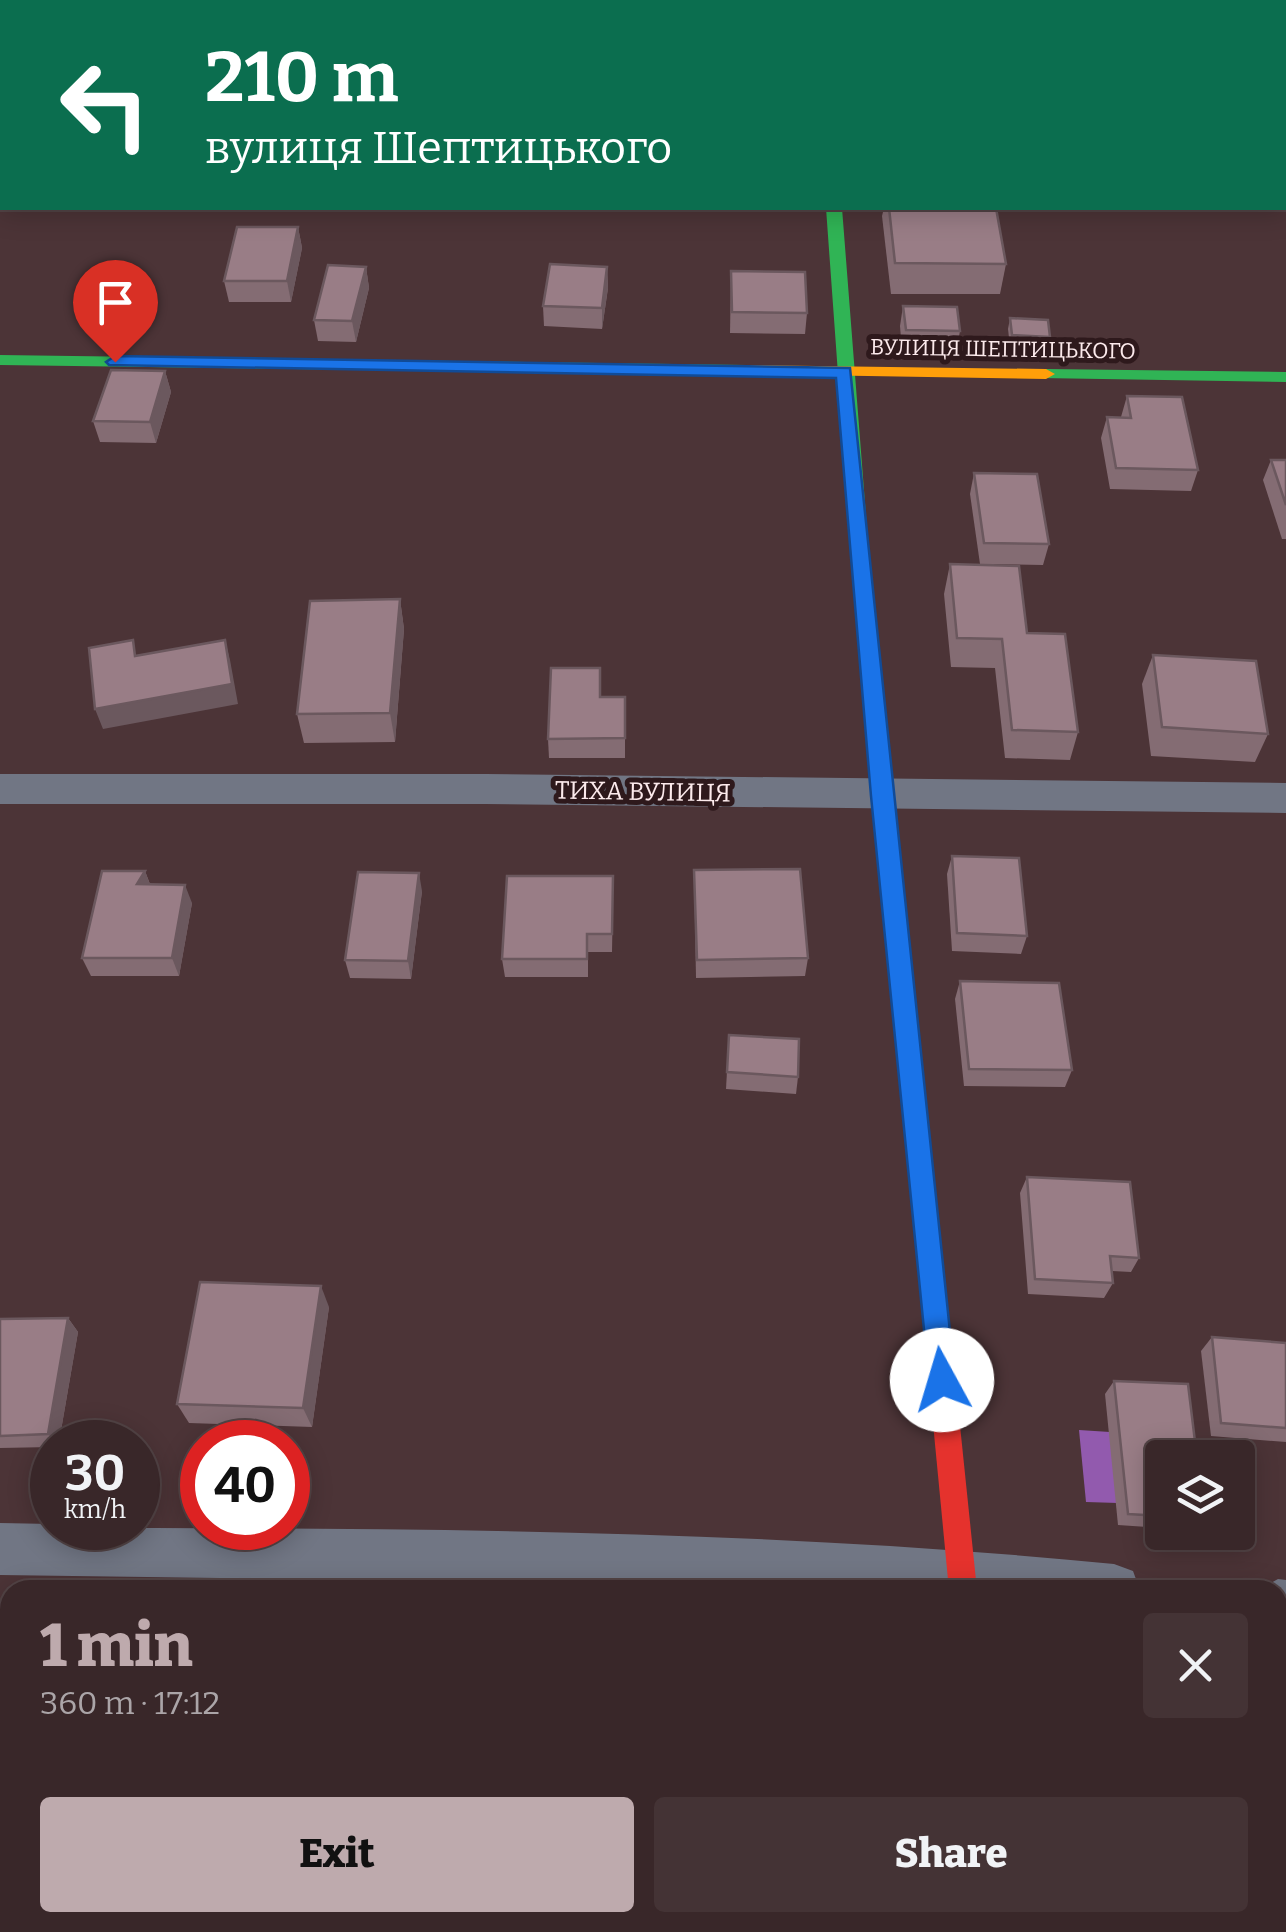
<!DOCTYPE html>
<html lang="en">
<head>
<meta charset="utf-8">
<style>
  body { margin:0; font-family:Bitter,serif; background:#443335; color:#f1f3f6; height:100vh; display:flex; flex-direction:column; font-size:38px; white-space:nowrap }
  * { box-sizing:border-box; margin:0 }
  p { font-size:32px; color:#aba5a8 }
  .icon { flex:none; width:55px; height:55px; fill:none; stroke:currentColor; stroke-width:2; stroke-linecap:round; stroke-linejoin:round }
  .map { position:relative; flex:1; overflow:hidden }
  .panel { position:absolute; left:0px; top:1580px; width:1288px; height:352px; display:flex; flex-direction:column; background:#392729; border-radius:30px 30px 0 0; box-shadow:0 5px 25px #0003,0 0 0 2px #534446 }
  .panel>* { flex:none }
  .hud { position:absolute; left:0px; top:0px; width:1288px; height:210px; box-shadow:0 5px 25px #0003,0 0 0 2px #534446; background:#0b6e4f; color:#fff; overflow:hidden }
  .tools { position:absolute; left:1145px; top:1440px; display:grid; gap:20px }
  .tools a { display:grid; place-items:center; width:110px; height:110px; border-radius:10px; background:#392729; box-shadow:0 5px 25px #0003,0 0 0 2px #534446; font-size:50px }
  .speed { position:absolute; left:30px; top:1420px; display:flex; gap:20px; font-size:50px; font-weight:700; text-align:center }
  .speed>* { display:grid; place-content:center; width:130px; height:130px; border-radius:50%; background:#392729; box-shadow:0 5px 25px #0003,0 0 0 2px #534446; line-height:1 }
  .speed small { font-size:25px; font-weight:400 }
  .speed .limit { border:15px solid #d22; background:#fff; color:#111 }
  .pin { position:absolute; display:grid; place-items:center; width:85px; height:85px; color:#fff; margin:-102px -42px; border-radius:50% 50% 50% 0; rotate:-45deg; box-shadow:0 0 10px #0007 }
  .pin .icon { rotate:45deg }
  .me { position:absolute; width:110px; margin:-55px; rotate:354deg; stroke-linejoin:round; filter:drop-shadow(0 0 8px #0008) }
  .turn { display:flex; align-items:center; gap:35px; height:210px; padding:0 40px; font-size:45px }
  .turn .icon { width:130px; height:130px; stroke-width:2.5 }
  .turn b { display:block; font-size:70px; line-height:85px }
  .round { display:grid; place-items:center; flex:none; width:105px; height:105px; border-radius:10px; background:#443335 }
  .head { display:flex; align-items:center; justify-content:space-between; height:170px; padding:0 40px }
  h1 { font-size:60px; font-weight:800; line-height:75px; color:#beaaad }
  .cta { display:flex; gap:20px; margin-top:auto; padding:20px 40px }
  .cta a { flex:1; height:115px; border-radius:10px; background:#beaaad; color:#111; font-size:40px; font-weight:800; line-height:115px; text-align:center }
  .cta a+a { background:#443335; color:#f1f3f6 }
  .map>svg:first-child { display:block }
  .green { fill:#446123 }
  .water { fill:#925aae }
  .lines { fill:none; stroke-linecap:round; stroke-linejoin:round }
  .path { stroke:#767078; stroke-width:5; stroke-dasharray:5 5; stroke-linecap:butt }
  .street { fill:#717684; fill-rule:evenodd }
  .fast { fill:#30b455; fill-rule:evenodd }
  .slow { fill:#ff9f0a; fill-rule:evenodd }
  .jam { fill:#e5322d; fill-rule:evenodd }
  .wall { fill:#846c73 }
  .shaded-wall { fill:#6b585e }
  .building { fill:#997d86; stroke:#6b585e; stroke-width:2.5 }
  .route { fill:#1a73e8; stroke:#114b97; stroke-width:2.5 }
  .labels { text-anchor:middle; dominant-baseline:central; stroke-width:10; stroke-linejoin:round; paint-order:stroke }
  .far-street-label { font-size:22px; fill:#fceaec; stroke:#2e191c }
  .street-label { font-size:25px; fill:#fceaec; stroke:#2e191c }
</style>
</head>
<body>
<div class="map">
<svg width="1286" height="1932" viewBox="0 0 1286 1932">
  <rect width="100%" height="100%" fill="#4c3437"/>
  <!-- green -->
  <polygon class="green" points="0,1642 10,1642 10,1922 86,1923 84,1932 0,1932"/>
  <!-- water -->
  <polygon class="water" points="1079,1430 1110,1432 1118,1503 1086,1502"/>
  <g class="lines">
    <!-- path -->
    <polyline class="path" points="872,2 877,0"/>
    <!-- street -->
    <g class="street">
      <rect x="809" y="0" width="26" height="2"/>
      <rect x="0" y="53" width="2" height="16"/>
      <rect x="1285" y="64" width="1" height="16"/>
      <polygon points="0,774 485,774 1286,783 1286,813 485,804 0,804"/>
      <path d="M0,1523L52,1524V1528C398,1528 762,1529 1114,1564L1133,1571L1140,1590H664L433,1581L0,1575Z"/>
      <polygon points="1278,1579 1286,1580 1286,1634 1278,1632 1278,1590 1258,1590"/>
      <polygon points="995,1922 1053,1922 1057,1932 999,1932"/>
    </g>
    <!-- fast -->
    <g class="fast">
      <polygon points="826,208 842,208 869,554 921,1048 917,1055 909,1058 901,1055 897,1048 851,554"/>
      <polygon points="0,355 746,365 755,370 746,375 0,365"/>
      <polygon points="1046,369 1286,372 1286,382 1040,378 1040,370"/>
    </g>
    <!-- slow -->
    <polygon class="slow" points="746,365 1046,369 1055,374 1046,379 740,374 740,366"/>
    <!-- jam -->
    <polygon class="jam" points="909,1038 917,1041 921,1048 977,1590 949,1590 897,1048 901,1041"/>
  </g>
  <!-- wall -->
  <g class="wall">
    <rect x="0" y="71" width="2" height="52"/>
    <rect x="1285" y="97" width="1" height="52"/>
    <polygon points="884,208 996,208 1006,264 1000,294 891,294 882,216"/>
    <polygon points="298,227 302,248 291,302 229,302 224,281"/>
    <polygon points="366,267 369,288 356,342 318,341 314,320"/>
    <polygon points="607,267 608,288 602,329 544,326 543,306"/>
    <polygon points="731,271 807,313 805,334 730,333"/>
    <polygon points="903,306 960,331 956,352 902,351 900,326"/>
    <polygon points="1010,318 1050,337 1048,347 1010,346 1008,329"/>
    <polygon points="165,371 171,392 156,443 100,442 93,421"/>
    <polygon points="1127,396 1198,470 1191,491 1110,489 1101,438 1107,417 1121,417"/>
    <polygon points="1271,460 1286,460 1286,539 1282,539 1263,480"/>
    <polygon points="974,473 1049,544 1043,565 980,564 970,494"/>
    <polygon points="950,564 1027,633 1078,732 1070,760 1005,758 995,668 951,667 944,594"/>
    <polygon points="400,599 404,629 395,742 304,743 297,714"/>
    <polygon points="1153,655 1268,734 1255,762 1151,756 1142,684"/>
    <polygon points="625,697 625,758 549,758 548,739"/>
    <polygon points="952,856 1027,936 1021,954 952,951 947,874"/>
    <polygon points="694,870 808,958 805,976 696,978"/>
    <polygon points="145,871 150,884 192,903 179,976 91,976 82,958"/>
    <polygon points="422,891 411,979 350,978 345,960"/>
    <polygon points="613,895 612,952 588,952 588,977 505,977 502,959"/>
    <polygon points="960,981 1072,1070 1065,1087 964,1086 955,999"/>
    <polygon points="729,1035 798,1077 796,1094 726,1089"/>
    <polygon points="1027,1177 1139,1258 1131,1272 1112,1271 1113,1283 1104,1298 1028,1294 1020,1193"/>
    <polygon points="329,1307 312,1427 189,1423 177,1404"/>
    <polygon points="68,1318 78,1332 59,1442 52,1442 52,1447 0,1448 0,1319"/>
    <polygon points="1212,1337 1286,1343 1286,1442 1211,1436 1201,1351"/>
    <polygon points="1114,1381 1162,1458 1162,1528 1118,1525 1105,1394"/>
  </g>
  <!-- shaded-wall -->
  <g class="shaded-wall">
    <polygon points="298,227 302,248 291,302 287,281"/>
    <polygon points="366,267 369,288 356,342 352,321"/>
    <polygon points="607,267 608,288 602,329 602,308"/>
    <polygon points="165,371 171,392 156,443 150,422"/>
    <polygon points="400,599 404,629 395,742 390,713"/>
    <polygon points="225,640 230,660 238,704 103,729 95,709"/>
    <polygon points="145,871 152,890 137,884"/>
    <polygon points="419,873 422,891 411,979 408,961"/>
    <polygon points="185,885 192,903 179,976 172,958"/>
    <polygon points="321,1286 329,1307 312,1427 303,1408"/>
    <polygon points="68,1318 78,1332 59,1442 55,1442 48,1434"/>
  </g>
  <!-- building -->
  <g class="building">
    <rect x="360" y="0" width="54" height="2"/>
    <rect x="480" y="0" width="47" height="2"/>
    <polygon points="638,0 682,1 682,2 638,2"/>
    <rect x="1285" y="4" width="1" height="32"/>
    <rect x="0" y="71" width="2" height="31"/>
    <polygon points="889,208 996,208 1006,264 895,263"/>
    <polygon points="237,227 298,227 287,281 224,281"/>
    <polygon points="550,264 607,267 602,308 543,306"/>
    <polygon points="328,265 366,267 352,321 314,320"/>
    <polygon points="731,271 805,272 807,313 732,312"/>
    <polygon points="903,306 957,307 960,331 906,330"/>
    <polygon points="1010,318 1048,320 1050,337 1012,335"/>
    <polygon points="111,370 165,371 150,422 93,421"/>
    <polygon points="1127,396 1182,397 1198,470 1116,468 1107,417 1131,418"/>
    <polygon points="1271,460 1286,460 1286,505"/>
    <polygon points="974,473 1037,474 1049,544 984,543"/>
    <polygon points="950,564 1019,566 1027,633 1065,634 1078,732 1012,730 1002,639 957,638"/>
    <polygon points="400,599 390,713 297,714 310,601"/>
    <polygon points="133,640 135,656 225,640 232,684 95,709 89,648"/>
    <polygon points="1153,655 1256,661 1268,734 1162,727"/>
    <polygon points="551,668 600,668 600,697 625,697 625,738 548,739"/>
    <polygon points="952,856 1019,858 1027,936 957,933"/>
    <polygon points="800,869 808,958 697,960 694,870"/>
    <polygon points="102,871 145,871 137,884 185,885 172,958 82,958"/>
    <polygon points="358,872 419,873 408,961 345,960"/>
    <polygon points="507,876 613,876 612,934 587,934 587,959 502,959"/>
    <polygon points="960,981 1059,983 1072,1070 969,1069"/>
    <polygon points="729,1035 799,1039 798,1077 727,1072"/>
    <polygon points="1027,1177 1130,1182 1139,1258 1110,1256 1113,1283 1035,1279"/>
    <polygon points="200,1282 321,1286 303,1408 177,1404"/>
    <polygon points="68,1318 48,1434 0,1436 0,1319"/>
    <polygon points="1212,1337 1286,1343 1286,1428 1221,1423"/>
    <polygon points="1114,1381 1188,1384 1197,1458 1162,1458 1162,1516 1128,1514"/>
  </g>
  <!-- route -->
  <polygon class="route" points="115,356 850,368 955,1380 951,1389 942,1393 933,1389 929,1380 871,796 836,378 109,365 106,362"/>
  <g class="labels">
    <!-- far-street labels -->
    <g class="far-street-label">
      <text transform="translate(1003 349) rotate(1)">ВУЛИЦЯ ШЕПТИЦЬКОГО</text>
    </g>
    <!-- street labels -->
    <g class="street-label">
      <text transform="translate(643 792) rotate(1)">ТИХА ВУЛИЦЯ</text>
    </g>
  </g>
</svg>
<div class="tools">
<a><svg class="icon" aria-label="layers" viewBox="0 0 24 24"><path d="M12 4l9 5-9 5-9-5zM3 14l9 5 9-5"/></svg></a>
</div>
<div class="speed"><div>30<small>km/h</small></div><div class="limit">40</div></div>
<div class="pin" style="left:115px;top:362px;background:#d93025"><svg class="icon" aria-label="arrive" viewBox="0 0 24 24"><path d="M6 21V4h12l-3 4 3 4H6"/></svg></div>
<svg class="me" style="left:942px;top:1380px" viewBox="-20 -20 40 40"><circle r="19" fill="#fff"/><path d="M0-13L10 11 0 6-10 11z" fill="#1a73e8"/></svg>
<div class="hud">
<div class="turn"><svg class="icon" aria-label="left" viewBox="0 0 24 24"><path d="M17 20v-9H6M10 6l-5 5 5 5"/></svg><div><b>210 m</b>вулиця Шептицького</div></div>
</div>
<section class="panel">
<div class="head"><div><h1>1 min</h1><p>360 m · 17:12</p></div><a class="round"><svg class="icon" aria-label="close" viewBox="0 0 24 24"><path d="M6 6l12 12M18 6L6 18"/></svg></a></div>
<div class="cta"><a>Exit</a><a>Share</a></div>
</section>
</div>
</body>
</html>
